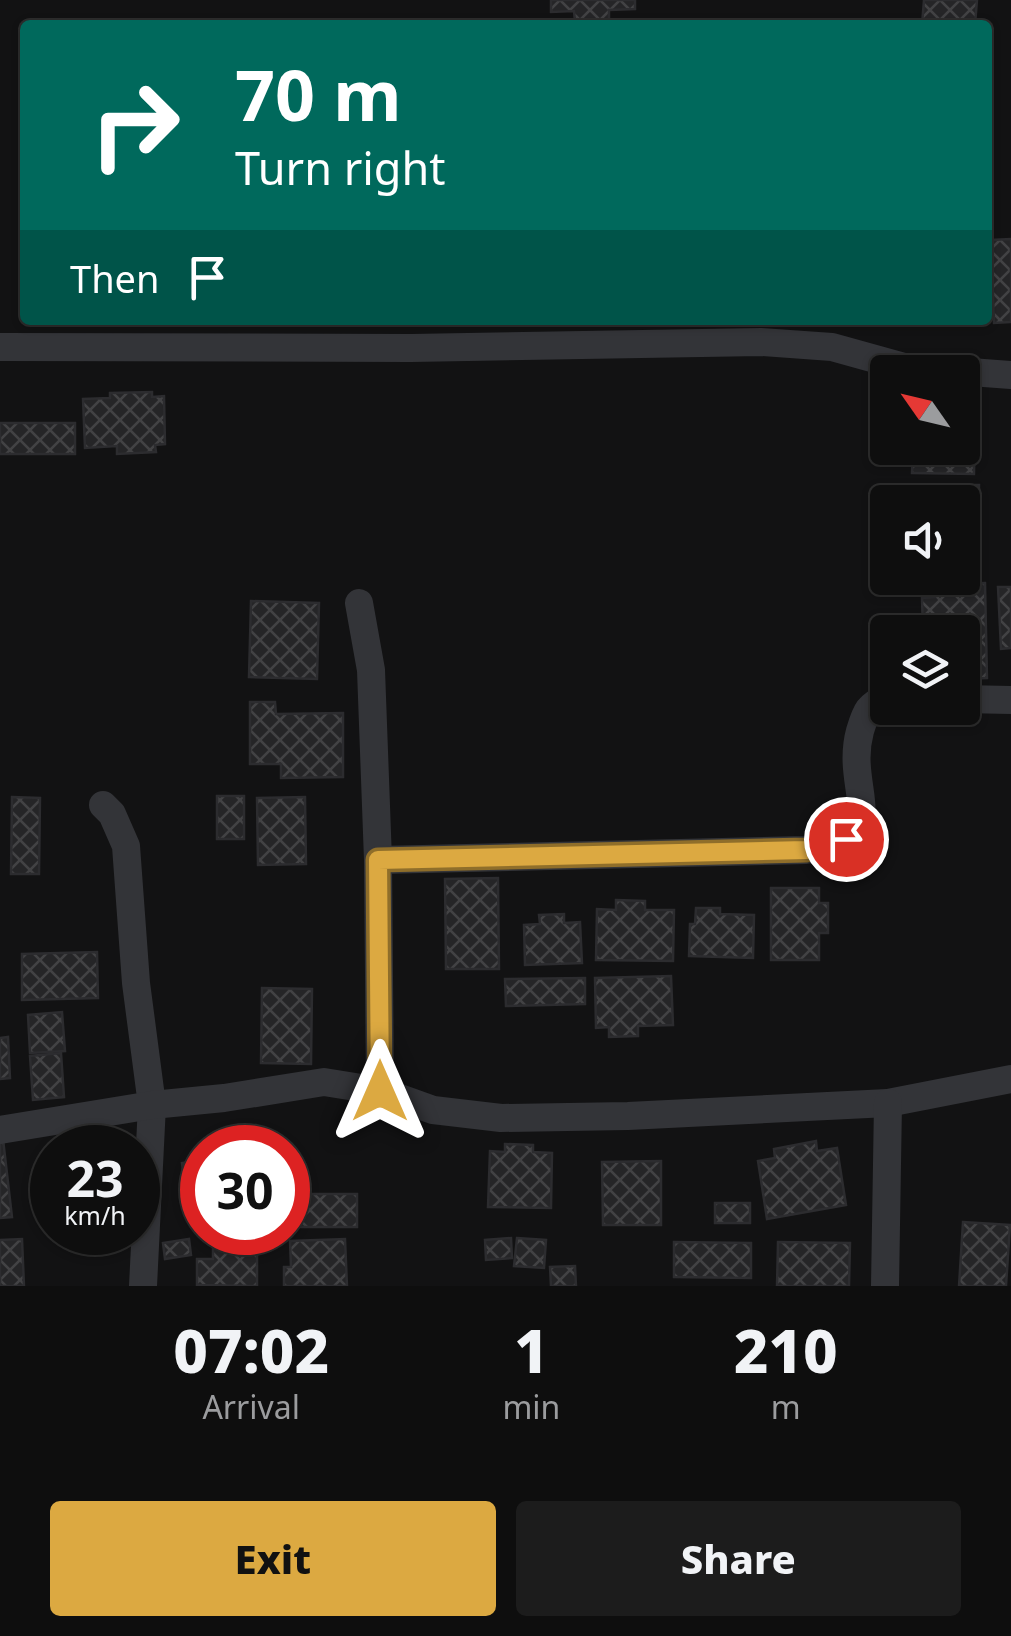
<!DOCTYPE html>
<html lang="en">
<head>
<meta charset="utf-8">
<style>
  body { margin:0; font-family:"Noto Sans",sans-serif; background:#1c1c1c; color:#f1f3f6; height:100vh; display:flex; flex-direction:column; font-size:38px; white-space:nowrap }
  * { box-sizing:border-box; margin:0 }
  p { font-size:32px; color:#9b9c9e }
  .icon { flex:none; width:55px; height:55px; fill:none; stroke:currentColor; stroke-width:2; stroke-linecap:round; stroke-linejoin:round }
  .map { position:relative; height:1286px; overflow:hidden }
  .sheet { display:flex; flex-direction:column; background:#0e0e0e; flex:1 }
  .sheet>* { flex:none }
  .top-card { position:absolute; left:20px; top:20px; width:972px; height:305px; border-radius:10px; box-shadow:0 2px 8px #0004,0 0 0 2px #2e2e2e; background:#00695c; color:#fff; overflow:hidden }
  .needle { width:65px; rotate:304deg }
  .buttons { position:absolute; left:870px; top:355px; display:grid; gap:20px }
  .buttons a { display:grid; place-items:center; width:110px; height:110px; border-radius:10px; background:#0e0e0e; box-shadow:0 2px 8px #0004,0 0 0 2px #2e2e2e; font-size:50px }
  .speed { position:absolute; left:30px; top:1125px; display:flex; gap:20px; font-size:50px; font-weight:700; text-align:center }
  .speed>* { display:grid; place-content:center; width:130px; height:130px; border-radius:50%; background:#0e0e0e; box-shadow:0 2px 8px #0004,0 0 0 2px #2e2e2e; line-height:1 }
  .speed small { font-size:25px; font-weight:400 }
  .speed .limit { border:15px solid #d22; background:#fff; color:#111 }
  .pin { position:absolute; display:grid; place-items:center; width:85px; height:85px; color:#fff; margin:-42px; border:5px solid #fff; border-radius:50%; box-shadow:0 2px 10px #0007 }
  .me { position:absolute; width:110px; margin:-55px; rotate:0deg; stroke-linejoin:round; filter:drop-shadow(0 0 8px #0008) }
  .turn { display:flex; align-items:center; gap:35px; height:210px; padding:0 50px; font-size:45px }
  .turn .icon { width:130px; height:130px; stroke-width:2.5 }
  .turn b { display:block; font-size:70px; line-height:85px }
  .then { display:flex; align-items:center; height:95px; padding:0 50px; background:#0003; gap:20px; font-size:38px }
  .eta { display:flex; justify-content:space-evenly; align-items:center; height:170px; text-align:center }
  .eta b { font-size:60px; font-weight:800; line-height:70px }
  .action { display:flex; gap:20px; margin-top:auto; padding:20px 50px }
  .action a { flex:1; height:115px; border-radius:10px; background:#dca941; color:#111; font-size:40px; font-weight:800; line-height:115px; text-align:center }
  .action a+a { background:#1c1c1c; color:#f1f3f6 }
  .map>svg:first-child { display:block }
  .building { fill:url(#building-cross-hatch); stroke:#2c2c2f; stroke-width:2.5 }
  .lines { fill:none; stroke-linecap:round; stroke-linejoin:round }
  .minor { stroke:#333438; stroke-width:28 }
  .route-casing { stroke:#8f6e2a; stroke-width:25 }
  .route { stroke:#dca941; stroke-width:18 }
</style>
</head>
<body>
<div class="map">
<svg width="1011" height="1286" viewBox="0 0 1011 1286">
  <defs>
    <pattern id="building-cross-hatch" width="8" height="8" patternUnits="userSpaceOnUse" patternTransform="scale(2.5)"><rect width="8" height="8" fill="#252527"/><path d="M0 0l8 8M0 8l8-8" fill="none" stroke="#424244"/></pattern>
  </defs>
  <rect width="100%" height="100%" fill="#121213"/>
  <!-- building -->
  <g class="building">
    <polygon points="551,0 635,0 635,9 609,10 609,20 575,22 574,11 551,12"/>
    <polygon points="924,0 977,0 975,25 922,25"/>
    <polygon points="1011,239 1011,322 994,323 991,240"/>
    <polygon points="962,380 976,380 974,474 912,473 913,448 962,448"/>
    <polygon points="152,392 152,397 164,396 165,444 155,445 156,452 117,454 117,446 85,448 83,399 110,398 110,393"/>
    <rect x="0" y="423" width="75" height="31"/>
    <polygon points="939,485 979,485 977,568 962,568 962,502 939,502"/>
    <polygon points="985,583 987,678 962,679 962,632 923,632 922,598 935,597 935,584"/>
    <polygon points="998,587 1011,587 1011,648 1001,649"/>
    <polygon points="251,601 319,603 317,679 249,677"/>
    <polygon points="250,702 275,702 276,714 343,713 343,777 281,778 281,764 250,764"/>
    <rect x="217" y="796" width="27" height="43"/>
    <polygon points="12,797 40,798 39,874 11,874"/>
    <polygon points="305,797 306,864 258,865 257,798"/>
    <polygon points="498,878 499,969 446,969 445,879"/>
    <polygon points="771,888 819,888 819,903 828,903 828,933 819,933 819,960 771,960"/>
    <polygon points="616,900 645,901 645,910 674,910 673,961 596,960 597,909 616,910"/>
    <polygon points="696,908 720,908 720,914 754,915 753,958 689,956 690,924 695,924"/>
    <polygon points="564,914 564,923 580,922 582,963 525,965 524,925 540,924 539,915"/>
    <polygon points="97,952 98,998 22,1000 22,954"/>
    <polygon points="671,976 673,1025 638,1026 638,1036 609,1037 609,1027 596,1028 595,978"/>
    <polygon points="585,978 585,1004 506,1006 505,979"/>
    <polygon points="262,988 312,989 311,1064 261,1063"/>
    <polygon points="62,1012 65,1051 30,1053 28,1015"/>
    <polygon points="8,1037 10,1078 0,1079 0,1038"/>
    <polygon points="61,1053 64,1097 33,1100 30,1056"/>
    <polygon points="0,1139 3,1139 12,1217 0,1218"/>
    <polygon points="816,1141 817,1151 837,1148 846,1205 767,1219 758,1161 775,1158 774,1149"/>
    <polygon points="505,1144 533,1145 533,1152 552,1153 551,1208 488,1207 490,1151 505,1152"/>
    <polygon points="196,1153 202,1153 202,1206 187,1207 182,1163 197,1161"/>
    <polygon points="661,1161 661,1225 603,1225 602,1162"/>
    <rect x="288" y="1194" width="69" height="33"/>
    <rect x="715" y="1203" width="35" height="20"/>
    <polygon points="963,1222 1010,1225 1006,1286 959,1286"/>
    <polygon points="511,1238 512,1258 486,1260 485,1240"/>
    <polygon points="517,1238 546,1240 544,1268 514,1266"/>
    <polygon points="22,1239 24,1286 0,1286 0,1240"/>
    <polygon points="189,1239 191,1255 165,1259 163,1243"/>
    <polygon points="345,1239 347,1286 284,1286 284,1267 291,1267 290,1241"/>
    <polygon points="213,1242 257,1242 257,1286 197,1285 197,1259 213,1259"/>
    <polygon points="674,1242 751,1243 751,1278 674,1277"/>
    <polygon points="778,1242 850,1243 849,1286 777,1286"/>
    <polygon points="575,1266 576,1286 551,1286 550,1267"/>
  </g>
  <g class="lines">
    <!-- minor -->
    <g class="minor">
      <polyline points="0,347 411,348 761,342 832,347 904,367 1011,375"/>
      <polyline points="359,603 371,670 378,860 380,1091"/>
      <polyline points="962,699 1011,700"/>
      <polyline points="103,805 112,814 126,846 136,983 152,1105 143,1286"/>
      <path d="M378,860L806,850C899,835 843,793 860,731C866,711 868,705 888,697"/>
      <polyline points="0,1130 152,1105 224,1098 324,1082 380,1091 433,1110 501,1118 628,1116 888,1103 1011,1079"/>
      <polyline points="885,1286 888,1103"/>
    </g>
  </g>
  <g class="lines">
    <!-- route casing -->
    <g class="route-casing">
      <polyline id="route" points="380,1091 378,860 806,850 826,846 846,839"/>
    </g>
    <!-- route -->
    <use href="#route" class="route"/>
  </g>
</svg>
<div class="buttons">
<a><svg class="needle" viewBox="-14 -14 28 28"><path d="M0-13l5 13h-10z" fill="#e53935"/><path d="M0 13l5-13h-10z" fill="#9b9c9e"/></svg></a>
<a><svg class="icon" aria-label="sound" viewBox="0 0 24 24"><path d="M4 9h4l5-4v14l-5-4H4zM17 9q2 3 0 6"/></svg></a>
<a><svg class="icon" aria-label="layers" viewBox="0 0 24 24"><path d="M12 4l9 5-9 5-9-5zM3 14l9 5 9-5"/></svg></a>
</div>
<div class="speed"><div>23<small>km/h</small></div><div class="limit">30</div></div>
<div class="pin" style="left:846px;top:839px;background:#d93025"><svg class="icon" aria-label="arrive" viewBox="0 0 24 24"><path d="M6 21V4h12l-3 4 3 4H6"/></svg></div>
<svg class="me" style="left:380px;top:1091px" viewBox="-20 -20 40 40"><path d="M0-17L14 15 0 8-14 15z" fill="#dca941" stroke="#fff" stroke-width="4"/></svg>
<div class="top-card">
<div class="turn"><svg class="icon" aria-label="right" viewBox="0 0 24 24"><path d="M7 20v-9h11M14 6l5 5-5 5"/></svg><div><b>70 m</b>Turn right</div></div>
<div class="then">Then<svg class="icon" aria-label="arrive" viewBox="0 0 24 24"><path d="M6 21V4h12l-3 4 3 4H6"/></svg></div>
</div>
</div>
<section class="sheet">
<div class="eta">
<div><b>07:02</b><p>Arrival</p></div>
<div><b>1</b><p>min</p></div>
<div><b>210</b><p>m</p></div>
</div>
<div class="action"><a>Exit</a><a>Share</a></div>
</section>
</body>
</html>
